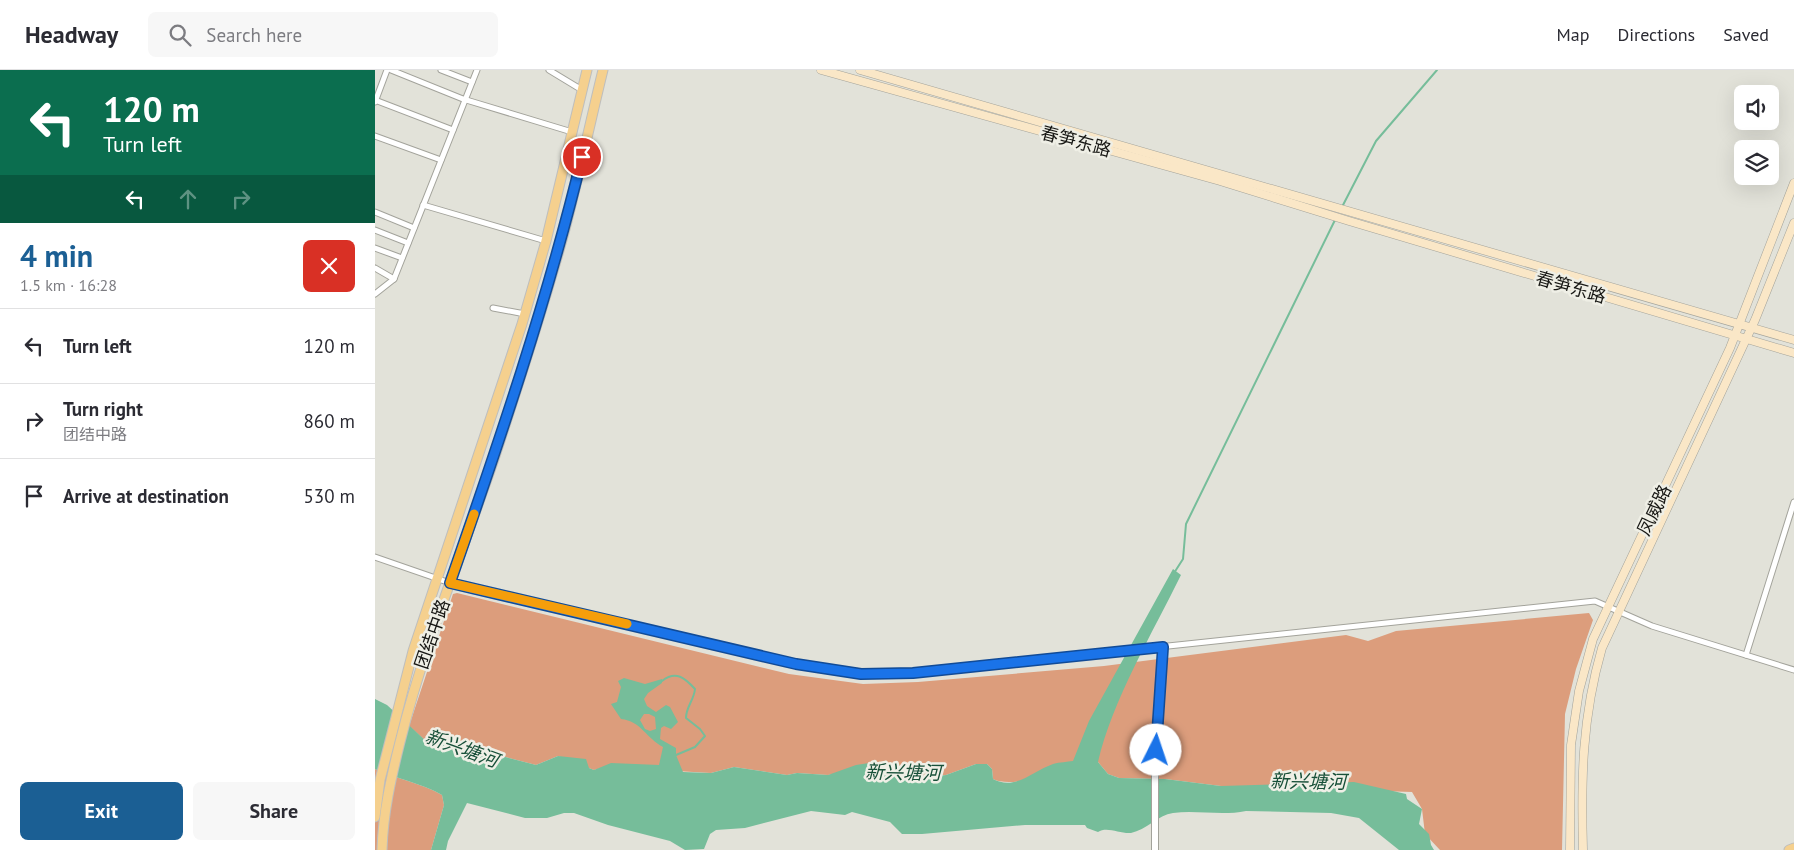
<!DOCTYPE html>
<html lang="en">
<head>
<meta charset="utf-8">
<style>
  body { margin:0; font-family:"PT Sans","Noto Sans SC",sans-serif; background:#f7f7f7; color:#2b2b33; height:100vh; display:flex; flex-direction:column; font-size:19px; white-space:nowrap }
  * { box-sizing:border-box; margin:0 }
  p { font-size:16px; color:#7c7c81 }
  .icon { flex:none; width:28px; height:28px; fill:none; stroke:currentColor; stroke-width:2; stroke-linecap:round; stroke-linejoin:round }
  .map { position:relative; flex:1; overflow:hidden }
  .panel { display:flex; flex-direction:column; background:#fff; width:375px }
  .panel>* { flex:none }
  .banner { background:#0b6e4f; color:#fff; overflow:hidden }
  .buttons { position:absolute; left:1359px; top:15px; display:grid; gap:10px }
  .buttons a { display:grid; place-items:center; width:45px; height:45px; border-radius:8px; background:#fff; box-shadow:0 5px 20px #0002; font-size:25px }
  .pin { position:absolute; display:grid; place-items:center; width:42px; height:42px; color:#fff; margin:-21px; border:2px solid #fff; border-radius:50%; box-shadow:0 1px 5px #0007 }
  .me { position:absolute; width:55px; margin:-28px; rotate:4deg; stroke-linejoin:round; filter:drop-shadow(0 0 4px #0008) }
  .turn { display:flex; align-items:center; gap:18px; height:105px; padding:0 20px; font-size:22px }
  .turn .icon { width:65px; height:65px; stroke-width:2.5 }
  .turn b { display:block; font-size:35px; line-height:42px }
  .lanes { display:flex; align-items:center; height:48px; padding:0 20px; background:#0003; justify-content:center; gap:25px; direction:ltr }
  .lanes .off { opacity:.35 }
  .round { display:grid; place-items:center; flex:none; width:52px; height:52px; border-radius:8px; background:#f7f7f7 }
  .head { display:flex; align-items:center; justify-content:space-between; height:85px; padding:0 20px }
  h1 { font-size:30px; font-weight:800; line-height:38px; color:#1b5f94 }
  .primary-button { display:flex; gap:10px; margin-top:auto; padding:10px 20px }
  .primary-button a { flex:1; height:58px; border-radius:8px; background:#1b5f94; color:#fff; font-size:20px; font-weight:800; line-height:58px; text-align:center }
  .primary-button a+a { background:#f7f7f7; color:#2b2b33 }
  ul { padding:0; list-style:none }
  li { display:flex; align-items:center; gap:15px; height:75px; padding:0 20px; border-top:1px solid #e1e1e2 }
  li div { flex:1 }
  li b { display:block; font-size:19px }
  li em { font-style:normal }
  header { display:flex; align-items:center; gap:30px; box-sizing:border-box; height:70px; padding:0 25px; background:#fff; border-bottom:1px solid #e1e1e2 }
  header strong { font-size:24px }
  nav { display:flex; gap:28px; margin-inline-start:auto; font-size:18px }
  .search { width:350px; height:45px; background:#f7f7f7; display:flex; align-items:center; gap:12px; box-sizing:border-box; padding:0 18px; border-radius:8px; color:#7c7c81; font-size:19px }
  main { display:flex; flex:1; min-height:0 }
  .map>svg:first-child { display:block }
  .green { fill:#dc9d7c }
  .water { fill:#76bd9a; fill-rule:evenodd }
  .lines { fill:none; stroke-linecap:round; stroke-linejoin:round }
  .stream { stroke:#76bd9a; stroke-width:2 }
  .minor-casing { stroke:#a3a39b; stroke-width:7 }
  .tertiary-casing { stroke:#a3a39b; stroke-width:8 }
  .secondary-casing { stroke:#a3a39b; stroke-width:9 }
  .primary-casing { stroke:#bebebd; stroke-width:11 }
  .minor { stroke:#fff; stroke-width:5 }
  .tertiary { stroke:#fff; stroke-width:6 }
  .secondary { stroke:#fae7c7; stroke-width:8 }
  .primary { stroke:#f5d08e; stroke-width:9 }
  .route-casing { stroke:#114b97; stroke-width:12 }
  .route { stroke:#1a73e8; stroke-width:9 }
  .slow { stroke:#f59e0b; stroke-width:9 }
  .labels { text-anchor:middle; dominant-baseline:central; stroke-width:5; stroke-linejoin:round; paint-order:stroke }
  .street-label { font-size:18px; fill:#171714; stroke:#efefe6 }
  .water-label { font-size:19px; font-style:italic; fill:#185039; stroke:#efefe6 }
</style>
</head>
<body>
<header>
<strong>Headway</strong>
<div class="search"><svg class="icon" aria-label="search" viewBox="0 0 24 24"><circle cx="10" cy="10" r="6"/><path d="M15 15l6 6"/></svg>Search here</div>
<nav><a>Map</a><a>Directions</a><a>Saved</a></nav>
</header>
<main>
<section class="panel">
<div class="banner">
<div class="turn"><svg class="icon" aria-label="left" viewBox="0 0 24 24"><path d="M17 20v-9H6M10 6l-5 5 5 5"/></svg><div><b>120 m</b>Turn left</div></div>
<div class="lanes"><svg class="icon" aria-label="left" viewBox="0 0 24 24"><path d="M17 20v-9H6M10 6l-5 5 5 5"/></svg><svg class="icon off" aria-label="ahead" viewBox="0 0 24 24"><path d="M12 20V5M6 11l6-6 6 6"/></svg><svg class="icon off" aria-label="right" viewBox="0 0 24 24"><path d="M7 20v-9h11M14 6l5 5-5 5"/></svg></div>
</div>
<div class="head"><div><h1>4 min</h1><p>1.5 km · 16:28</p></div><a class="round" style="background:#d93025;color:#fff"><svg class="icon" aria-label="close" viewBox="0 0 24 24"><path d="M6 6l12 12M18 6L6 18"/></svg></a></div>
<ul>
<li><svg class="icon" aria-label="left" viewBox="0 0 24 24"><path d="M17 20v-9H6M10 6l-5 5 5 5"/></svg><div><b>Turn left</b></div><em>120 m</em></li>
<li><svg class="icon" aria-label="right" viewBox="0 0 24 24"><path d="M7 20v-9h11M14 6l5 5-5 5"/></svg><div><b>Turn right</b><p>团结中路</p></div><em>860 m</em></li>
<li><svg class="icon" aria-label="arrive" viewBox="0 0 24 24"><path d="M6 21V4h12l-3 4 3 4H6"/></svg><div><b>Arrive at destination</b></div><em>530 m</em></li>
</ul>
<div class="primary-button"><a>Exit</a><a>Share</a></div>
</section>
<div class="map">
<svg width="1419" height="780" viewBox="0 0 1419 780">
  <rect width="100%" height="100%" fill="#e2e2d9"/>
  <!-- green -->
  <g class="green">
    <path d="M82,523L414,604L488,614L543,612L729,596L971,565L993,571L1021,561L1214,543L1218,550L1201,599L1190,644L1187,780H1065L1050,764L1047,739L1037,722L846,716L790,709L744,708L733,704L723,692C699,698 638,720 618,709L617,699L612,694H601L571,705L554,707L535,705L505,695L453,705L422,703L412,705L359,697L336,703L230,697L219,700L183,686L161,695L123,685L104,675L88,678L51,671L34,656L78,524Z"/>
    <path d="M0,699C22,709 46,713 67,725L69,735L56,780H0Z"/>
  </g>
  <!-- water -->
  <path class="water" d="M798,499L806,505C778,562 737,631 723,692L733,704L744,708L790,709L846,716L979,712L1031,724L1032,729L1047,739L1044,754L1054,764L1056,775L1059,780H1024L984,748L956,743L871,741C847,746 822,740 798,743C783,745 771,760 756,763C745,764 732,756 723,762L712,758L710,755H650L547,764H527L515,752L477,742L470,745L436,741L370,758L341,760L335,764L329,779L310,780L295,771L233,755L199,743H189L172,748H150L92,733L73,771L71,780H56L69,735L67,725C46,713 22,709 0,699V629L12,635L51,671L70,673L88,678L104,675L123,685L161,695L183,686L211,689L214,698L219,700L236,693L284,695L288,677C271,668 266,651 246,649L236,634L242,632L246,617L243,611L249,608L270,614L287,609V613L273,623L269,629L272,636L281,642L291,635L295,637L303,652L296,659L289,656L286,658L285,669L301,678V685L308,702L336,703L359,697L412,705L422,703L453,705L481,695L494,693L505,695L535,705L554,707L571,705L601,694H612L617,699L618,709C640,721 658,701 678,694C685,692 692,692 698,691L714,651ZM269,644H274L280,647L281,659L275,661L270,659L265,650Z"/>
  <g class="lines">
    <!-- stream -->
    <g class="stream">
      <polyline points="967,137 1001,71 1062,0"/>
      <polyline points="799,503 808,489 811,454 960,150"/>
      <path d="M287,611C301,600 310,608 320,619C319,630 311,637 311,648L325,659L330,666L320,677L301,685"/>
    </g>
    <!-- minor casing -->
    <g class="minor-casing">
      <g id="minor">
        <polyline points="16,0 88,29 197,62"/>
        <polyline points="66,0 97,12"/>
        <polyline points="174,0 207,20"/>
        <polyline points="0,30 78,60"/>
        <polyline points="0,32 12,0"/>
        <polyline points="0,66 66,90"/>
        <polyline points="48,135 171,171"/>
        <polyline points="0,142 39,158"/>
        <polyline points="0,160 33,173"/>
        <polyline points="0,178 27,188"/>
        <polyline points="0,198 19,209"/>
        <polyline points="0,224 19,209 102,0"/>
        <polyline points="118,238 150,244"/>
        <polyline points="0,487 75,513 421,594 486,604 538,603 1220,531 1277,556 1419,600"/>
        <polyline points="1371,585 1419,432"/>
      </g>
    </g>
    <!-- tertiary casing -->
    <g class="tertiary-casing">
      <polyline id="tertiary" points="780,780 780,698 788,577"/>
    </g>
    <!-- secondary casing -->
    <g class="secondary-casing">
      <g id="secondary">
        <polyline points="446,0 845,111 974,151 1419,283"/>
        <polyline points="485,0 1419,270"/>
        <polyline points="1195,780 1196,675 1204,621 1218,569 1355,278 1419,113"/>
        <path d="M1208,780C1206,709 1207,647 1227,578L1380,250L1419,153"/>
      </g>
    </g>
    <!-- primary casing -->
    <g class="primary-casing">
      <g id="primary">
        <polyline points="0,747 5,710 38,581 147,254 171,171 212,0"/>
        <path d="M7,780C8,743 16,708 25,672C49,575 87,483 119,389C144,313 169,236 190,159C204,106 215,53 228,0"/>
        <polyline points="1414,780 1419,778"/>
      </g>
    </g>
    <!-- minor -->
    <use href="#minor" class="minor"/>
    <!-- tertiary -->
    <use href="#tertiary" class="tertiary"/>
    <!-- secondary -->
    <use href="#secondary" class="secondary"/>
    <!-- primary -->
    <use href="#primary" class="primary"/>
  </g>
  <g class="lines">
    <!-- route casing -->
    <g class="route-casing">
      <path id="route" d="M207,87C172,232 124,372 75,513L421,594L486,604L538,603L788,577L781,680"/>
    </g>
    <!-- route -->
    <use href="#route" class="route"/>
    <!-- slow -->
    <polyline class="slow" points="99,444 75,513 252,554"/>
  </g>
  <g class="labels">
    <!-- street labels -->
    <g class="street-label">
      <text transform="translate(701 71) rotate(15)">春笋东路</text>
      <text transform="translate(1196 217) rotate(16)">春笋东路</text>
      <text transform="translate(1279 440) rotate(-64)">凤威路</text>
      <text transform="translate(57 564) rotate(-71)">团结中路</text>
    </g>
    <!-- water labels -->
    <g class="water-label">
      <text transform="translate(87 678) rotate(20)">新兴塘河</text>
      <text transform="translate(528 702) rotate(1)">新兴塘河</text>
      <text transform="translate(933 711) rotate(1)">新兴塘河</text>
    </g>
  </g>
</svg>
<div class="buttons">
<a><svg class="icon" aria-label="sound" viewBox="0 0 24 24"><path d="M4 9h4l5-4v14l-5-4H4zM17 9q2 3 0 6"/></svg></a>
<a><svg class="icon" aria-label="layers" viewBox="0 0 24 24"><path d="M12 4l9 5-9 5-9-5zM3 14l9 5 9-5"/></svg></a>
</div>
<div class="pin" style="left:207px;top:87px;background:#d93025"><svg class="icon" aria-label="arrive" viewBox="0 0 24 24"><path d="M6 21V4h12l-3 4 3 4H6"/></svg></div>
<svg class="me" style="left:781px;top:680px" viewBox="-20 -20 40 40"><circle r="19" fill="#fff"/><path d="M0-13L10 11 0 6-10 11z" fill="#1a73e8"/></svg>
</div>
</main>
</body>
</html>
